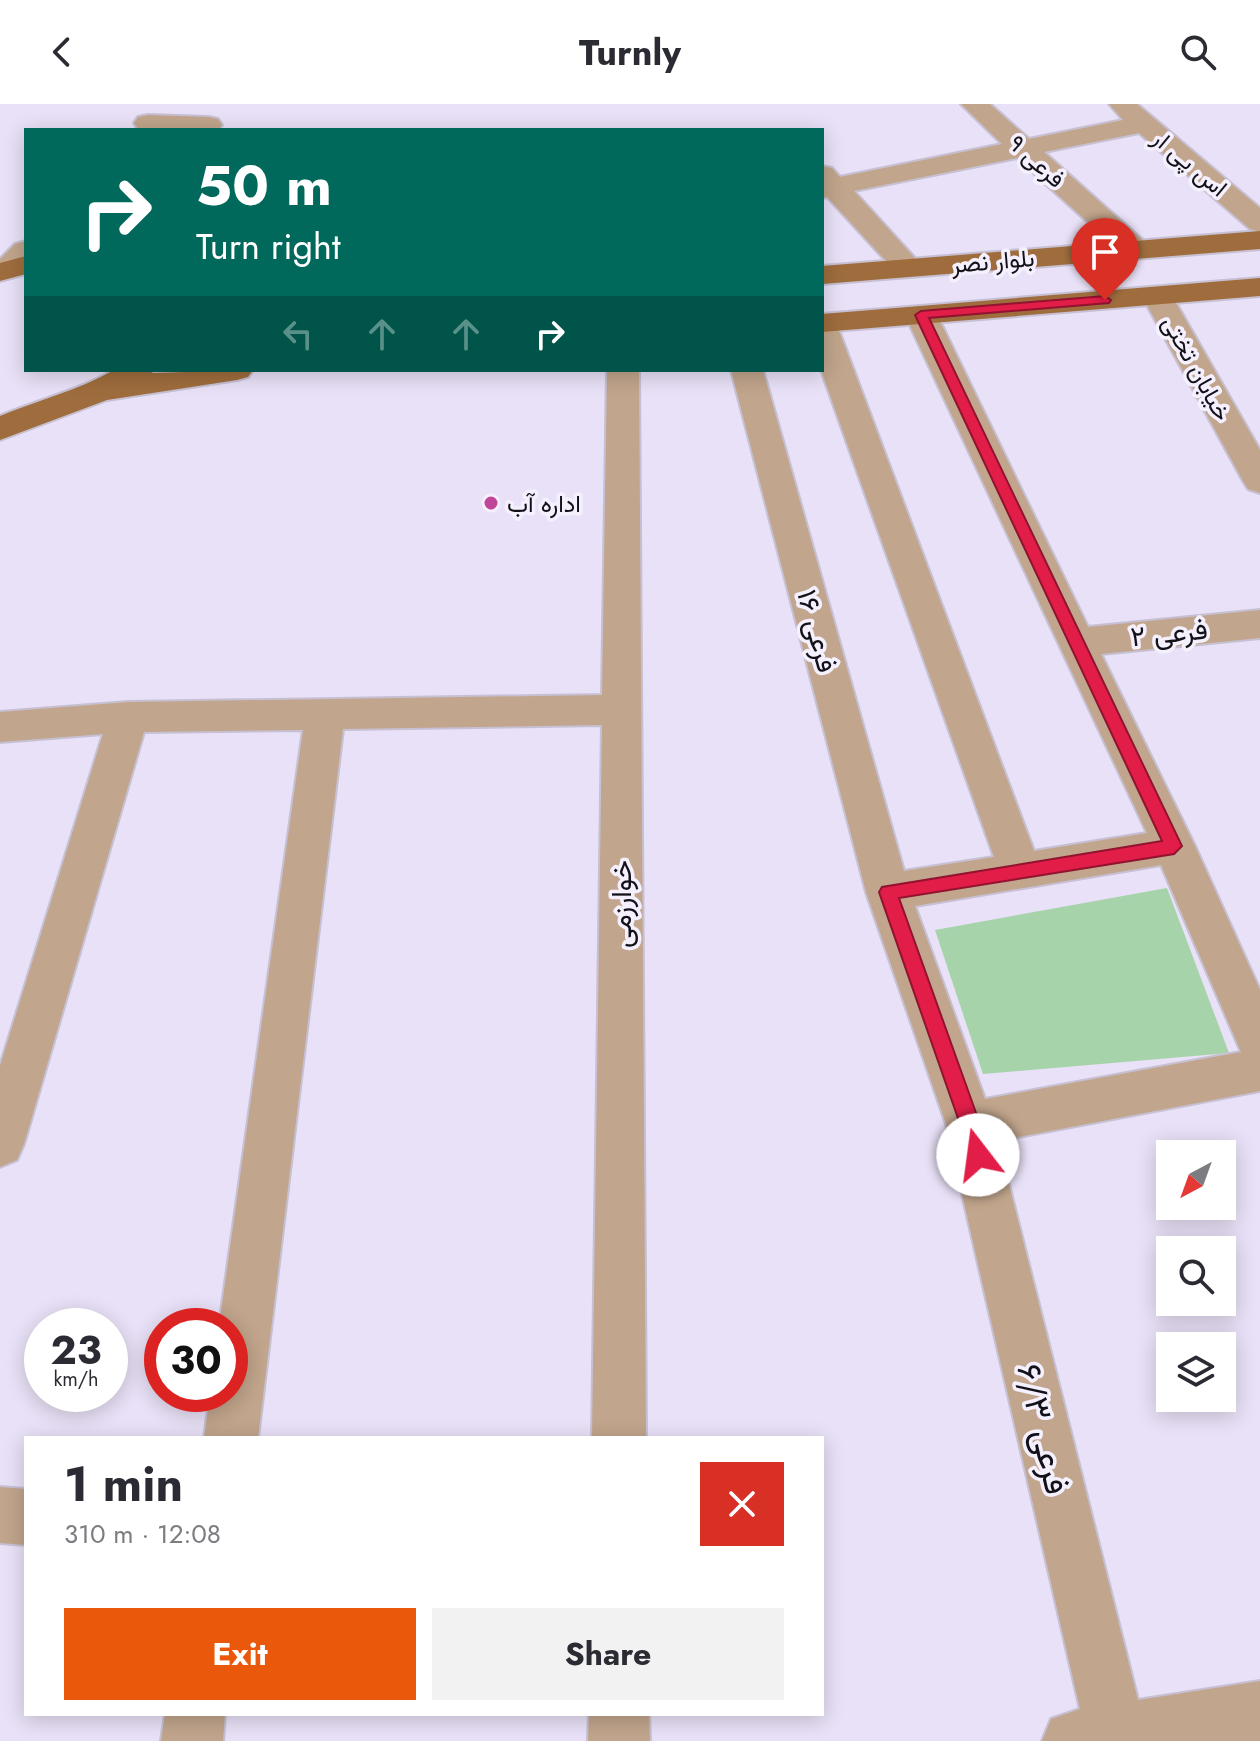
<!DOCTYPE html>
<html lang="en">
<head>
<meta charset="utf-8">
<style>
  body { margin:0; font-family:Jost,Vazirmatn,sans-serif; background:#f2f2f3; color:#2b2b33; height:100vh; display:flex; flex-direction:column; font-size:30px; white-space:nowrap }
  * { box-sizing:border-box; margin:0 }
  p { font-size:26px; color:#7c7c81 }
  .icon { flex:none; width:44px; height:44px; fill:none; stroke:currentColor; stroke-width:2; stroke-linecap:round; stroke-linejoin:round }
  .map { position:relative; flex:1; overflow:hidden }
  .panel { position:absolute; left:24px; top:1332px; width:800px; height:280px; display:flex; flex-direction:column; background:#fff; border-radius:0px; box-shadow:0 4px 20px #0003 }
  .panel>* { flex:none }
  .guide { position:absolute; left:24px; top:24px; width:800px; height:244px; border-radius:0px; box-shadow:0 4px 20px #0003; background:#00695c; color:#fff; overflow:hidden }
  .needle { width:52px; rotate:221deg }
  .buttons { position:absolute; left:1156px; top:1036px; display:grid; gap:16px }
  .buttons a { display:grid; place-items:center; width:80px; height:80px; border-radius:0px; background:#fff; box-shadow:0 4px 20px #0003; font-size:40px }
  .speed { position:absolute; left:24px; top:1204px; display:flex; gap:16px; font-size:40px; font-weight:700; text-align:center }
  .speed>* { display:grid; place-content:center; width:104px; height:104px; border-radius:50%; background:#fff; box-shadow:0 4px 20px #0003; line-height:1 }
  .speed small { font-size:20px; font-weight:400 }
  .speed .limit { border:12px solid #d22; background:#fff; color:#111 }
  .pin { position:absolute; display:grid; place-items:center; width:68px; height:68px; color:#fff; margin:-82px -34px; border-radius:50% 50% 50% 0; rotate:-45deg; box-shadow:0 0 8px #0007 }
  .pin .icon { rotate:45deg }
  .me { position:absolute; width:88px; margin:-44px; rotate:345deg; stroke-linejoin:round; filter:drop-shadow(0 0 6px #0008) }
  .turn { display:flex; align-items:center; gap:28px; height:168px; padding:0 40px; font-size:36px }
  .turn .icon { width:104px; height:104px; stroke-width:2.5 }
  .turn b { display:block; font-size:56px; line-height:68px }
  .lanes { display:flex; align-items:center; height:76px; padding:0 40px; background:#0003; justify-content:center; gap:40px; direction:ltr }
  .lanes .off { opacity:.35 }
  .round { display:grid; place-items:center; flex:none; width:84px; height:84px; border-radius:0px; background:#f2f2f3 }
  .headline { display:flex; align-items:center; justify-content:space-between; height:136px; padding:0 40px }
  h1 { font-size:48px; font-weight:700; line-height:60px }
  .cta { display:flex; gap:16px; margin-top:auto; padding:16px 40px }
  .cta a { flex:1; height:92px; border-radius:0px; background:#ea580c; color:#fff; font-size:32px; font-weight:700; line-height:92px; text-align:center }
  .cta a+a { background:#f2f2f3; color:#2b2b33 }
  header { display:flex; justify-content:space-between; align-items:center; height:104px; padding:0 40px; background:#fff; font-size:36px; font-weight:700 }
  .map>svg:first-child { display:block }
  .green { fill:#a6d3aa }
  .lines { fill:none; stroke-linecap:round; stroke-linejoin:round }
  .minor-casing { stroke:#c7c0d3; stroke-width:4 }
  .major-casing { stroke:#c7c0d3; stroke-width:4 }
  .minor { fill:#c1a58c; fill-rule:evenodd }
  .major { fill:#9f6d3d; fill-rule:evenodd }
  .route { fill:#e11d48; stroke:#92132f; stroke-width:2 }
  .poi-dot { fill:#c04699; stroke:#f5f0fd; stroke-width:3 }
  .labels { text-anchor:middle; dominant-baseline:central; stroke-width:7; stroke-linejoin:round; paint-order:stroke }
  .far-street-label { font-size:24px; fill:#131118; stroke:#f5f0fd }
  .far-poi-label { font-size:24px; fill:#131118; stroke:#f5f0fd; text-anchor:start }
  .street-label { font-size:28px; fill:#131118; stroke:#f5f0fd }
  .near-street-label { font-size:34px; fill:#131118; stroke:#f5f0fd }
</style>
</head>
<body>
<header><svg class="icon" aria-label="back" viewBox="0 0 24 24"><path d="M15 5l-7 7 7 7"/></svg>Turnly<svg class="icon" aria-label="search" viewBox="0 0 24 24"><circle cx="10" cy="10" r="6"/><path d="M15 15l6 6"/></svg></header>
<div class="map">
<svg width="1260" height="1637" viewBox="0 0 1260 1637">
  <rect width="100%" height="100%" fill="#e9e1f7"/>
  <!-- green -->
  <polygon class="green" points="1167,784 1229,949 983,970 935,826"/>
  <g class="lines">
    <!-- minor casing -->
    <g class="minor-casing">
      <g id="minor">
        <polygon points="961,0 990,0 1029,35 1123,16 1109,0 1137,0 1260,104 1260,128 1250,125 1139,29 1044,48 1147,140 1151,146 1147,152 1136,155 1125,152 1017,54 854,87 924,164 920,170 909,173 898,170 827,93 822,94 822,62 832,64 840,73 1002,40"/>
        <polygon points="148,11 208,13 218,15 222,21 218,26 138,25 134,19 138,13"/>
        <polygon points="26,137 26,163 18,171 0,172 0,155 15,140"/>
        <polygon points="1157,183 1168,185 1260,346 1260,389 1248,385 1243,377 1142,192 1146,185"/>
        <path d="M921,202L932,204L937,211L1088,523L1260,506V534L1101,550L1195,742L1260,886V987L998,1037L1138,1596L1260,1577V1637H1042L1051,1615L1080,1605L946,1020L866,788L731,266H763L904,767L994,753L821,266L822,214L833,217L838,224L1034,747L1147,729L905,211L910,204ZM1161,761L1241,948L985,995L915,802Z"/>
        <polygon points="607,266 639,266 646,1334 592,1334 602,621 343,625 258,1334 204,1334 210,1290 230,1290 230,1222 219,1222 303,626 144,628 24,1040 17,1056 0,1063 0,962 103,630 0,638 0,608 128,598 602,591"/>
        <polygon points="0,1383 26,1385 26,1441 0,1439"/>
        <polygon points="165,1610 225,1610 223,1637 161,1637"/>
        <polygon points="589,1610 649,1610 650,1637 588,1637"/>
      </g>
    </g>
    <!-- major casing -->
    <g class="major-casing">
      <g id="major">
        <polygon points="1260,127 1260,145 822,180 822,162"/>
        <polygon points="26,152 26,170 0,177 0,159"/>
        <polygon points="1260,174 1260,192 822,228 822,210"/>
        <path d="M114,266H154L152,269L253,266L248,273L237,276L107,296L0,336V312C38,296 79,286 114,266Z"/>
      </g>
    </g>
    <!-- minor -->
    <use href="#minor" class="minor"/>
    <!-- major -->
    <use href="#major" class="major"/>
  </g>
  <!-- route -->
  <polygon class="route" points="1105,192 1111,196 1109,199 929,214 1182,742 1174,750 899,794 980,1020 988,1051 985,1057 978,1060 970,1057 960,1020 879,788 882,783 1162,737 915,211 921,207"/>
  <!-- markers -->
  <circle class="poi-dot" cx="491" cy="399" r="8"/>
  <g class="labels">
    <!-- far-street labels -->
    <g class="far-street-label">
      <text transform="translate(1037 57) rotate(42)">فرعی ۹</text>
      <text transform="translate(1190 59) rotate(40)">اس پی ار</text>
      <text transform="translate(993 157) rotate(-5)">بلوار نصر</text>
      <text transform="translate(1197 264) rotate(61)">خیابان تختی</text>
    </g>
    <!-- far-poi labels -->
    <g class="far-poi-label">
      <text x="507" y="399">اداره آب</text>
    </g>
    <!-- street labels -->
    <g class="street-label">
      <text transform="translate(817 527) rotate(75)">فرعی ۱۶</text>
      <text transform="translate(1169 529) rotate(-6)">فرعی ۲</text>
      <text transform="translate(621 800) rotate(-90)">خوارزمی</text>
    </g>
    <!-- near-street labels -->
    <g class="near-street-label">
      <text transform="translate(1043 1325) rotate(77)">فرعی ۶/۳</text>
    </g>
  </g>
</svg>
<div class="buttons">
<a><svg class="needle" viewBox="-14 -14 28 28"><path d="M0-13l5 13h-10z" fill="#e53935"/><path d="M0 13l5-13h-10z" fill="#7c7c81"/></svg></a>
<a><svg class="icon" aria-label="search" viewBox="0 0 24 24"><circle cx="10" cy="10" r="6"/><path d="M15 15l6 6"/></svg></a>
<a><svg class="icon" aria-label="layers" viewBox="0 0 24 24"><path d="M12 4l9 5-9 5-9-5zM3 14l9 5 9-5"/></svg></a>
</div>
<div class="speed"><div>23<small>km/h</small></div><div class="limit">30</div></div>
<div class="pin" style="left:1105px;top:196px;background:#d93025"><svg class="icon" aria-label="arrive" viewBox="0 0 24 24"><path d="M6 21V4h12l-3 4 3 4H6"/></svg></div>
<svg class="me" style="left:978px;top:1051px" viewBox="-20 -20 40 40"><circle r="19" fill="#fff"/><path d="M0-13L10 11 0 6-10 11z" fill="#e11d48"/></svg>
<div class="guide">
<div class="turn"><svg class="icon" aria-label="right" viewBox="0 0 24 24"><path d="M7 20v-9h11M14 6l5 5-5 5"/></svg><div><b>50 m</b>Turn right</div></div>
<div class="lanes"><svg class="icon off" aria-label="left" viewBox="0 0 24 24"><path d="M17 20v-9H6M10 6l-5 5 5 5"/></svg><svg class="icon off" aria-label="ahead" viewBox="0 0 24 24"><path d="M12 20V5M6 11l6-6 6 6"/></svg><svg class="icon off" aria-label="ahead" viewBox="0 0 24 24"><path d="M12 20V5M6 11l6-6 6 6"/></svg><svg class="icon" aria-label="right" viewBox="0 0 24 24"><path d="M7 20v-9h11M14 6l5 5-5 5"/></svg></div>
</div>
<section class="panel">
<div class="headline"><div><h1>1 min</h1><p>310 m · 12:08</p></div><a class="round" style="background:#d93025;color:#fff"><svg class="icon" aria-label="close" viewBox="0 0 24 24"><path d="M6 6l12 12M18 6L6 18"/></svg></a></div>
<div class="cta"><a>Exit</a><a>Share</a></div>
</section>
</div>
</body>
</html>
